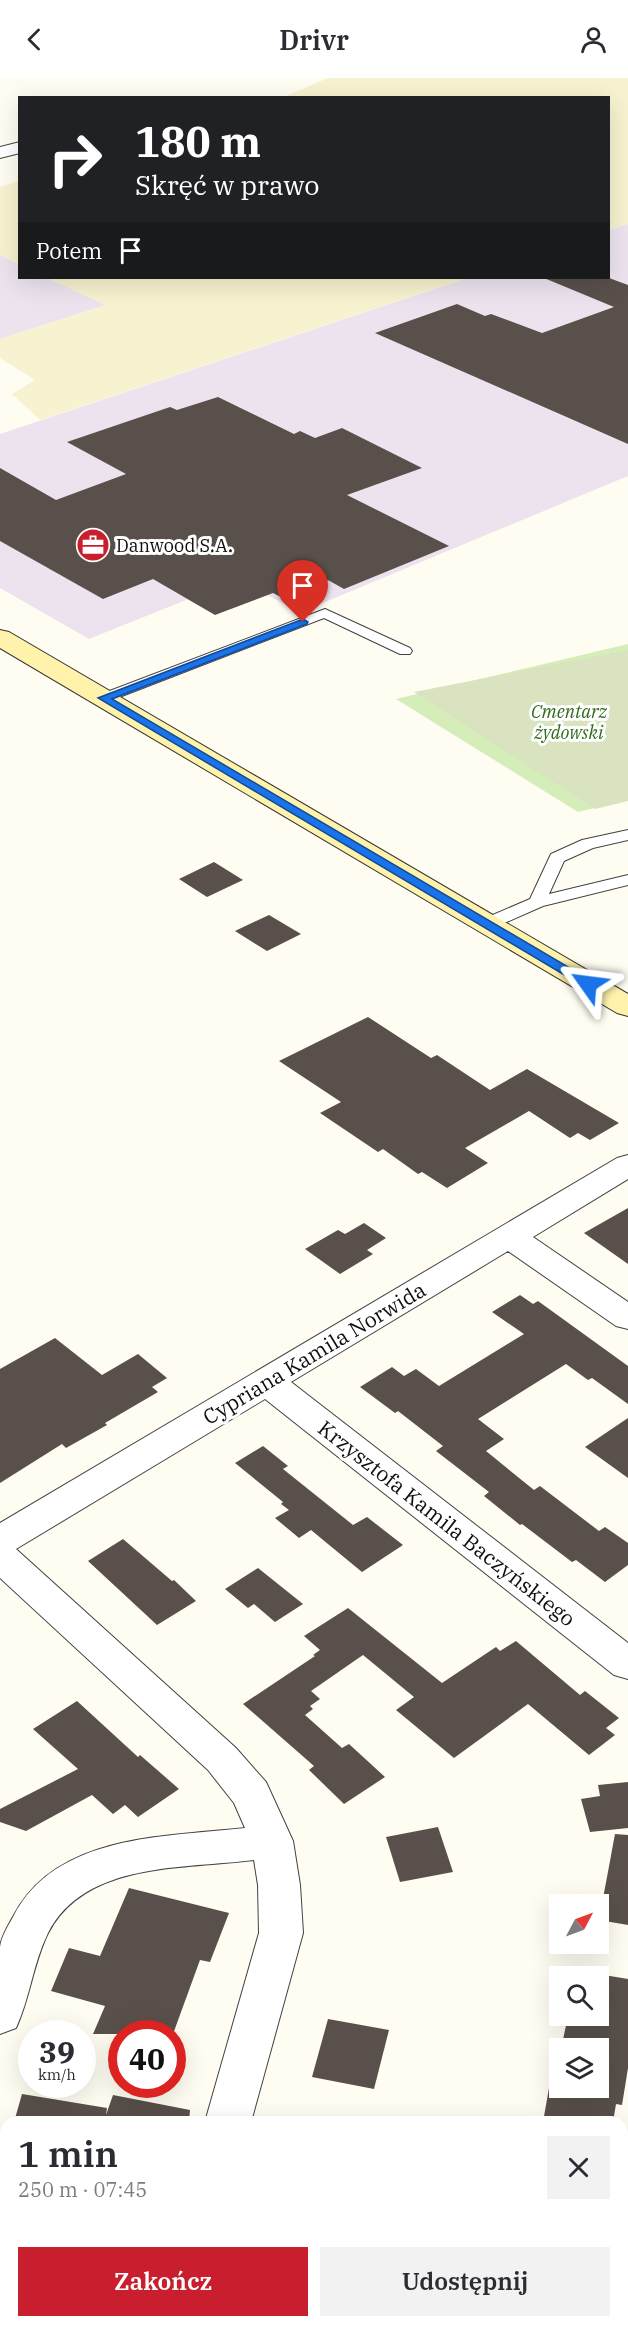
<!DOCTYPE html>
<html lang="pl">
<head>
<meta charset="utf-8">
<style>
  body { margin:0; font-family:"IBM Plex Serif",serif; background:#f2f2f3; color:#2b2b33; height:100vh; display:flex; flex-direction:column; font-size:22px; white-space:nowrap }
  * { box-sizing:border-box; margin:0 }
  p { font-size:20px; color:#7c7c81 }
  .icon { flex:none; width:33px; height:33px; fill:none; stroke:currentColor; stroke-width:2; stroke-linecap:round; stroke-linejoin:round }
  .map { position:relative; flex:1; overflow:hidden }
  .side { position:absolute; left:0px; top:2038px; width:628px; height:212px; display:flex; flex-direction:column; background:#fff; border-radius:18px 18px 0 0; box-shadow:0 6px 24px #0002 }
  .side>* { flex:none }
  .hud { position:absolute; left:18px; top:18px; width:592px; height:183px; border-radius:0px; box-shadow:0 6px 24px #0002; background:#202124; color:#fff; overflow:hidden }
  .needle { width:39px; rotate:49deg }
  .fabs { position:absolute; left:549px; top:1816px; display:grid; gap:12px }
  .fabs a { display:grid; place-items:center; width:60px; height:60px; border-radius:0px; background:#fff; box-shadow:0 6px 24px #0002; font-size:30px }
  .speed { position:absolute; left:18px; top:1942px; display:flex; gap:12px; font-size:30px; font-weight:700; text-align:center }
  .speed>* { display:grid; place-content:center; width:78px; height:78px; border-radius:50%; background:#fff; box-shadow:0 6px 24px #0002; line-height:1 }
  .speed small { font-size:15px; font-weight:400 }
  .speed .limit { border:9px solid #d22; background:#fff; color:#111 }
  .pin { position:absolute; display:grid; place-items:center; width:51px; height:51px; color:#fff; margin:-62px -26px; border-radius:50% 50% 50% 0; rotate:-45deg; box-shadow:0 0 6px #0007 }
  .pin .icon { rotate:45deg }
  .me { position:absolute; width:66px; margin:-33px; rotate:301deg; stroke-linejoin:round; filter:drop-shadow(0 0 4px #0008) }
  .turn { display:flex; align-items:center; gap:21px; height:126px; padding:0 18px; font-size:27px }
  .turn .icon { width:78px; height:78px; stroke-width:2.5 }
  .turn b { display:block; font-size:42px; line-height:51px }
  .then { display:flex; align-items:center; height:57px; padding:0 18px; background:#0003; gap:12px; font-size:22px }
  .round { display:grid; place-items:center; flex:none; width:63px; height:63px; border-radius:0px; background:#f2f2f3 }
  .summary { display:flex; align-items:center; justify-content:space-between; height:102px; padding:0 18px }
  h1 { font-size:36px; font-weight:600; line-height:45px }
  .cta { display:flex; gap:12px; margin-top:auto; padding:12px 18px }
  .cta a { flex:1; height:69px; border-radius:0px; background:#c91e2d; color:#fff; font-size:24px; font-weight:600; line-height:69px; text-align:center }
  .cta a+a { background:#f2f2f3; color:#2b2b33 }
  header { display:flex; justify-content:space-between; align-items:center; height:78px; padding:0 18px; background:#fff; font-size:27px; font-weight:600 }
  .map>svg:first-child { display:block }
  .industrial { fill:#ece3ee }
  .farmland { fill:#f7f2cf }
  .green { fill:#d5edb8 }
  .cemetery { fill:#d9e3c0 }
  .building { fill:#59504b }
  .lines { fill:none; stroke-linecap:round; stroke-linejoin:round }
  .lane-casing { stroke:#424242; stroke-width:2 }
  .street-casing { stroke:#424242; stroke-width:2 }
  .secondary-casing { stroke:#313131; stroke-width:2 }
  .lane { fill:#fff; fill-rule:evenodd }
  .street { fill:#fff; fill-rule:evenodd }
  .secondary { fill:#fff3ac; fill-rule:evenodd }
  .route { fill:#1a73e8; stroke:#114b97; stroke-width:1.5 }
  .labels { text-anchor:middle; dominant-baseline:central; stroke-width:6; stroke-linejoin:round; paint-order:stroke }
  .far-poi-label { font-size:18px; fill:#0f0f0f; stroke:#fff; text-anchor:start }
  .far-park-label { font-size:18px; font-style:italic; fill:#2f6c1a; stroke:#fff }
  .street-label { font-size:21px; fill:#0f0f0f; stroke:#fff }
</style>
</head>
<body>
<header><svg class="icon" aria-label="back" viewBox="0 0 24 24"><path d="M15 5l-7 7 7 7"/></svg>Drivr<svg class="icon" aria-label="person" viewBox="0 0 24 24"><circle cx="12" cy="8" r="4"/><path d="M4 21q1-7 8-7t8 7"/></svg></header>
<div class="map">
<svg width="628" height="2249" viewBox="0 0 628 2249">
  <rect width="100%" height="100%" fill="#fffcf1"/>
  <!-- industrial -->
  <g class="industrial">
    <polygon points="628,146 628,398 301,534 236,502 89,561 0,510 0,356 467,200 609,200 609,152"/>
    <polygon points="0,177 19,186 20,200 48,200 106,227 0,261"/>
  </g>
  <!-- farmland -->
  <g class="farmland">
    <polygon points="328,0 628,0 628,146 609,152 609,20 284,19"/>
    <polygon points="19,103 20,103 19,186 0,177 0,109"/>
    <polygon points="48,200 467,200 40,342 12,316 35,302 0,280 0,261 106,227"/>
  </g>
  <!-- green -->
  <polygon class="green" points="628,566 628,722 578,734 396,621"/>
  <!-- cemetery -->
  <polygon class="cemetery" points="628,572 628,723 595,731 414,614"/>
  <!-- building -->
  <g class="building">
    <polygon points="544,200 609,200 628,207 628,366 375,255 457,226 485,238 491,236 542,255 614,229"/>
    <polygon points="218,319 294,356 300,353 315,360 342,350 422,390 347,417 449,468 344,511 328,502 283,520 273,515 215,537 153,501 103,521 0,463 0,390 56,422 126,396 67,364 170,329 177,332"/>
    <polygon points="214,784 243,802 207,819 179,801"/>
    <polygon points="269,837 301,856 267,873 235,853"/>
    <polygon points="368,939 431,980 437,977 490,1012 527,991 619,1045 590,1062 578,1055 570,1060 529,1033 465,1070 488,1085 447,1110 422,1094 418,1096 383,1071 378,1074 320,1035 341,1024 279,983"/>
    <polygon points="628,1130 628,1186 584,1155"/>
    <polygon points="364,1145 386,1160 367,1172 373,1176 340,1196 305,1171 338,1152 345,1156"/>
    <polygon points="520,1217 533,1226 538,1223 628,1288 628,1326 592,1300 588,1302 566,1286 478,1341 504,1361 486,1373 534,1412 540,1408 599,1453 605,1449 628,1465 628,1487 605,1504 576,1482 572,1484 522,1446 520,1447 484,1418 489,1414 436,1373 443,1368 398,1333 395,1335 360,1309 392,1289 404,1298 416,1291 439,1308 524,1256 492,1234"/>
    <polygon points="55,1260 102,1297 138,1276 167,1300 152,1309 158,1314 105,1345 107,1347 66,1370 62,1366 0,1405 0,1291"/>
    <polygon points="628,1340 628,1400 585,1369"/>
    <polygon points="263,1368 288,1388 283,1391 353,1447 367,1439 403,1467 362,1494 311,1452 299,1460 275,1440 289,1432 281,1426 283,1424 235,1385"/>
    <polygon points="123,1461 172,1503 174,1502 196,1523 157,1547 88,1483"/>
    <polygon points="258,1490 303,1526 275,1544 254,1526 248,1530 225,1511"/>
    <polygon points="348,1530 442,1605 496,1569 500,1573 516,1563 580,1617 585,1613 619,1640 606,1650 615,1657 589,1677 528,1626 454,1680 396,1632 414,1619 363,1577 311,1613 320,1621 310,1628 313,1631 305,1637 342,1670 349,1666 385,1699 344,1726 309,1692 314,1688 243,1626 315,1578 313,1577 320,1572 304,1558"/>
    <polygon points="77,1623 138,1679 140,1677 179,1711 138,1739 125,1727 113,1736 92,1717 26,1753 0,1744 0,1731 78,1691 33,1651"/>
    <polygon points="628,1704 628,1750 590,1754 581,1721 600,1718 598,1707"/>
    <polygon points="438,1749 453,1794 400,1804 386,1759"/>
    <polygon points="615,1756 628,1757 628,1847 599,1842"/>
    <polygon points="129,1810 229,1835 210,1884 200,1882 173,1956 93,1956 105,1928 51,1913 69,1870 100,1878"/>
    <polygon points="580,1893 628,1901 628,1990 622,2027 616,2026 613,2044 543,2044 549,2010 553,2010 560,1979 560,2010 598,2010 598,1971 561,1971 568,1938 598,1938 598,1899 579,1899"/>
    <polygon points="328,1941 389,1952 374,2011 312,1999"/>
    <polygon points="22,2016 107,2030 106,2037 113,2017 190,2032 189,2044 14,2044"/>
  </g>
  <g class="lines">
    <!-- lane casing -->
    <g class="lane-casing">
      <g id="lane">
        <polygon points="325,531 410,570 412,573 410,576 400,576 324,540 109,623 104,625 96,620 99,617"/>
        <polygon points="628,752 628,762 593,770 564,783 549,816 628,797 628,807 543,828 493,850 481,850 478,846 481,842 530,821 551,776 582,762"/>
      </g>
    </g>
    <!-- street casing -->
    <g class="street-casing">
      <g id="street">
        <polygon points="20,64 20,75 0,80 0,69"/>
        <path d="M628,1077V1101L533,1159L628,1224V1251L616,1248L508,1173L291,1304L628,1565V1601L614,1597L265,1321L16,1471L236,1670L266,1704L293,1763L300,1807L303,1855L251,2044H205L259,1855L258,1807L254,1782C185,1791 85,1783 48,1855C33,1885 30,1920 16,1950L0,1956C0,1929 0,1895 0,1869C1,1859 8,1848 13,1839C55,1756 165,1759 245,1750L234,1725L208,1692L0,1500V1445L617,1080Z"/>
        <polygon points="148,2244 196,2244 194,2249 146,2249"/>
      </g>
    </g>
    <!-- secondary casing -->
    <g class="secondary-casing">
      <polygon id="secondary" points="0,552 9,554 628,916 628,938 617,935 0,570"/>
    </g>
    <!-- lane -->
    <use href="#lane" class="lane"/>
    <!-- street -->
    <use href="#street" class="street"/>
    <!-- secondary -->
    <use href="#secondary" class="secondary"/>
  </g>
  <!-- route -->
  <polygon class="route" points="303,541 308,544 307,546 112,621 592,903 594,906 592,908 583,908 98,620"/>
  <!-- icons -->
  <defs>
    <g id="office-disc" transform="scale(1.725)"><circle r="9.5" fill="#c91e2d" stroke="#fff"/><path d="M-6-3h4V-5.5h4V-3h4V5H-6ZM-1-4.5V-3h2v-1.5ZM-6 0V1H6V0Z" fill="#fff"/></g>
  </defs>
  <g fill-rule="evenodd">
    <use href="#office-disc" x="93" y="467"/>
  </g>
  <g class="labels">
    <!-- far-poi labels -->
    <g class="far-poi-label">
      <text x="116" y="467">Danwood S.A.</text>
    </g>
    <!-- far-park labels -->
    <g class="far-park-label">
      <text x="569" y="633">Cmentarz<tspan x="569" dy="21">żydowski</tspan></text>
    </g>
    <!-- street labels -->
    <g class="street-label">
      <text transform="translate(314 1275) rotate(-31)">Cypriana Kamila Norwida</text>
      <text transform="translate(447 1445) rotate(38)">Krzysztofa Kamila Baczyńskiego</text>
    </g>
  </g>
</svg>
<div class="fabs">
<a><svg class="needle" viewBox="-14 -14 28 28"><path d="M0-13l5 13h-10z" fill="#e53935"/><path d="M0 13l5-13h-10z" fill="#7c7c81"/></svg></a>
<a><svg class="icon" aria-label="search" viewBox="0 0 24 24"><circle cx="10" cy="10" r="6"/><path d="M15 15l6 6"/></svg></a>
<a><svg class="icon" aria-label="layers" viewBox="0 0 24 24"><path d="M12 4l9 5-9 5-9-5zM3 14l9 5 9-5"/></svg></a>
</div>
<div class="speed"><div>39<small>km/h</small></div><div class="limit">40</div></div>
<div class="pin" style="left:303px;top:544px;background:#d93025"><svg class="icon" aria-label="arrive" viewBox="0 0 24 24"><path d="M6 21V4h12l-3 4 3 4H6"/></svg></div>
<svg class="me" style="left:588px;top:906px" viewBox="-20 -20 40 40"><path d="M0-17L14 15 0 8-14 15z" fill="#1a73e8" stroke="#fff" stroke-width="4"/></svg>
<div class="hud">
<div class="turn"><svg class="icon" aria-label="right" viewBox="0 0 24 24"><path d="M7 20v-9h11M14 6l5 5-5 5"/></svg><div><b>180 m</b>Skręć w prawo</div></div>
<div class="then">Potem<svg class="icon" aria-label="arrive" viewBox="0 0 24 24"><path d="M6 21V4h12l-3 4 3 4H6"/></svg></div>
</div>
<section class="side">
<div class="summary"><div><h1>1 min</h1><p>250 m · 07:45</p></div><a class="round"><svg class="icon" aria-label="close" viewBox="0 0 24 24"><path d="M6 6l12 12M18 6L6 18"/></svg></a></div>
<div class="cta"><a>Zakończ</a><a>Udostępnij</a></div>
</section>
</div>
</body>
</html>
